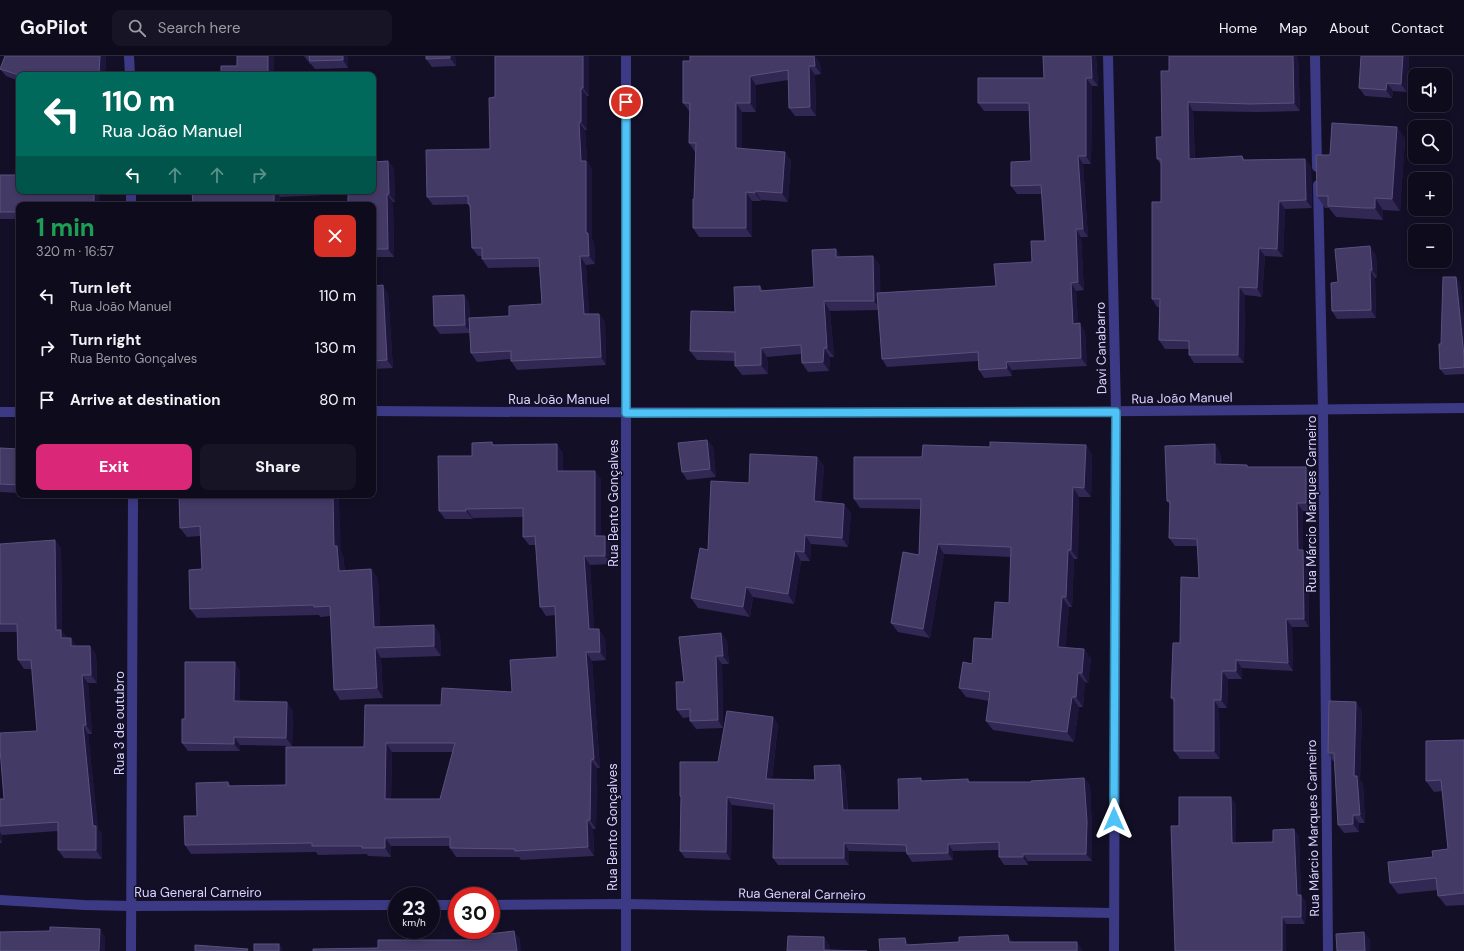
<!DOCTYPE html>
<html lang="en">
<head>
<meta charset="utf-8">
<style>
  body { margin:0; font-family:"DM Sans",sans-serif; background:#171425; color:#f1f3f6; height:100vh; display:flex; flex-direction:column; font-size:15px; white-space:nowrap }
  * { box-sizing:border-box; margin:0 }
  p { font-size:13px; color:#9b9ba3 }
  .icon { flex:none; width:22px; height:22px; fill:none; stroke:currentColor; stroke-width:2; stroke-linecap:round; stroke-linejoin:round }
  .map { position:relative; flex:1; overflow:hidden }
  .side { position:absolute; left:16px; top:146px; width:360px; height:296px; display:flex; flex-direction:column; background:#0e0b1c; border-radius:8px; box-shadow:0 2px 6px #0003,0 0 0 1px #2e2b3b }
  .side>* { flex:none }
  .top-card { position:absolute; left:16px; top:16px; width:360px; height:122px; border-radius:8px; box-shadow:0 2px 6px #0003,0 0 0 1px #2e2b3b; background:#00695c; color:#fff; overflow:hidden }
  .tools { position:absolute; left:1408px; top:12px; display:grid; gap:8px }
  .tools a { display:grid; place-items:center; width:44px; height:44px; border-radius:8px; background:#0e0b1c; box-shadow:0 2px 6px #0003,0 0 0 1px #2e2b3b; font-size:20px }
  .speed { position:absolute; left:388px; top:831px; display:flex; gap:8px; font-size:20px; font-weight:700; text-align:center }
  .speed>* { display:grid; place-content:center; width:52px; height:52px; border-radius:50%; background:#0e0b1c; box-shadow:0 2px 6px #0003,0 0 0 1px #2e2b3b; line-height:1 }
  .speed small { font-size:10px; font-weight:400 }
  .speed .limit { border:6px solid #d22; background:#fff; color:#111 }
  .pin { position:absolute; display:grid; place-items:center; width:34px; height:34px; color:#fff; margin:-17px; border:2px solid #fff; border-radius:50%; box-shadow:0 1px 4px #0007 }
  .me { position:absolute; width:44px; margin:-22px; rotate:0deg; stroke-linejoin:round; filter:drop-shadow(0 0 3px #0008) }
  .turn { display:flex; align-items:center; gap:14px; height:84px; padding:0 20px; font-size:18px }
  .turn .icon { width:52px; height:52px; stroke-width:2.5 }
  .turn b { display:block; font-size:28px; line-height:34px }
  .lanes { display:flex; align-items:center; height:38px; padding:0 20px; background:#0003; justify-content:center; gap:20px; direction:ltr }
  .lanes .off { opacity:.35 }
  .round { display:grid; place-items:center; flex:none; width:42px; height:42px; border-radius:8px; background:#171425 }
  .headline { display:flex; align-items:center; justify-content:space-between; height:68px; padding:0 20px }
  h1 { font-size:24px; font-weight:800; line-height:30px; color:#1e9e55 }
  .action { display:flex; gap:8px; margin-top:auto; padding:8px 20px }
  .action a { flex:1; height:46px; border-radius:8px; background:#db2777; color:#fff; font-size:16px; font-weight:800; line-height:46px; text-align:center }
  .action a+a { background:#171425; color:#f1f3f6 }
  ul { padding:0; list-style:none }
  li { display:flex; align-items:center; gap:12px; height:52px; padding:0 20px }
  li div { flex:1 }
  li b { display:block; font-size:15px }
  li em { font-style:normal }
  header { display:flex; align-items:center; gap:24px; box-sizing:border-box; height:56px; padding:0 20px; background:#0e0b1c; border-bottom:1px solid #2e2b3b }
  header strong { font-size:19px }
  nav { display:flex; gap:22px; margin-inline-start:auto; font-size:14px }
  .search { width:280px; height:36px; background:#171425; display:flex; align-items:center; gap:10px; box-sizing:border-box; padding:0 14px; border-radius:8px; color:#9b9ba3; font-size:15px }
  .map>svg:first-child { display:block }
  .lines { fill:none; stroke-linecap:round; stroke-linejoin:round }
  .minor { stroke:#3d3a85; stroke-width:10 }
  .wall { fill:#312854; fill-rule:evenodd }
  .shaded-wall { fill:#1d163a }
  .building { fill:#433a66; stroke:#5a527e; fill-rule:evenodd }
  .route-casing { stroke:#337fa1; stroke-width:10 }
  .route { stroke:#4fc3f7; stroke-width:7 }
  .labels { text-anchor:middle; dominant-baseline:central; stroke-width:3; stroke-linejoin:round; paint-order:stroke }
  .street-label { font-size:13px; fill:#d9d4ff; stroke:#130f26 }
</style>
</head>
<body>
<header>
<strong>GoPilot</strong>
<div class="search"><svg class="icon" aria-label="search" viewBox="0 0 24 24"><circle cx="10" cy="10" r="6"/><path d="M15 15l6 6"/></svg>Search here</div>
<nav><a>Home</a><a>Map</a><a>About</a><a>Contact</a></nav>
</header>
<div class="map">
<svg width="1464" height="895" viewBox="0 0 1464 895">
  <rect width="100%" height="100%" fill="#130f26"/>
  <g class="lines">
    <!-- minor -->
    <g class="minor">
      <polyline points="129,0 130,19"/>
      <polyline points="626,0 626,895"/>
      <polyline points="1108,0 1116,356 1114,895"/>
      <polyline points="1315,0 1317,111"/>
      <polyline points="1318,129 1323,353 1328,895"/>
      <polyline points="131,135 131,149"/>
      <path d="M373,355C737,358 1100,356 1464,352"/>
      <polyline points="0,356 19,356"/>
      <polyline points="0,844 84,849 132,850 397,849"/>
      <polyline points="431,849 457,849"/>
      <polyline points="491,849 625,848 1113,857"/>
      <polyline points="131,895 133,439"/>
    </g>
  </g>
  <!-- wall -->
  <g class="wall">
    <polygon points="5,0 106,0 105,19 19,19 19,25 6,20 0,13"/>
    <polygon points="304,0 348,0 348,12 315,13 311,8 310,8"/>
    <polygon points="426,0 455,0 456,10 432,11 426,3"/>
    <polygon points="495,0 589,0 589,40 587,40 587,74 585,74 587,105 592,113 592,183 594,186 595,208 586,209 589,258 599,258 605,266 606,309 517,314 511,305 511,303 477,306 471,297 470,277 440,278 434,270 464,239 469,247 470,262 509,260 542,248 539,211 488,212 482,203 482,200 478,200 472,192 470,152 468,148 433,149 427,141 490,93 495,41"/>
    <polygon points="690,0 815,0 820,7 821,18 815,19 816,60 795,60 789,52 788,24 756,29 756,56 742,56 742,92 791,104 788,146 761,144 761,145 752,145 752,181 699,181 693,172 696,96 695,96 689,87 690,56 683,47 690,5"/>
    <polygon points="1043,0 1096,0 1098,30 1092,30 1091,108 1083,108 1088,181 1081,181 1084,234 1076,235 1078,267 1085,275 1087,310 1012,314 1012,320 984,322 979,314 978,305 887,311 882,303 878,254 830,255 834,301 830,301 829,315 808,316 802,307 801,298 767,301 768,318 742,319 735,310 735,305 697,304 690,295 735,256 760,230 763,235 814,231 842,201 880,209 880,237 996,230 1032,206 1045,185 1042,138 1017,138 1011,130 1031,105 1029,55 984,55 978,47 1044,22"/>
    <polygon points="1298,0 1300,55 1256,56 1193,55 1195,103 1242,100 1245,104 1305,103 1311,111 1312,152 1285,153 1283,201 1265,200 1262,241 1245,239 1244,307 1194,307 1189,299 1189,293 1165,293 1159,284 1159,251 1157,251 1152,243 1161,146 1161,109 1157,103 1162,81 1169,15"/>
    <polygon points="1366,0 1409,0 1407,36 1393,35 1392,42 1365,40 1359,32"/>
    <polygon points="1397,71 1405,83 1400,155 1383,154 1383,164 1336,161 1329,152 1325,152 1317,140 1330,99"/>
    <polygon points="388,105 394,113 395,146 393,146 394,201 373,201 373,149 348,138 280,141 280,149 193,149 192,135 190,135 373,135"/>
    <polygon points="0,119 19,149 19,163 0,163"/>
    <polygon points="1376,198 1377,221 1375,222 1376,262 1337,263 1332,255 1338,226"/>
    <polygon points="1456,221 1460,227 1464,264 1464,318 1445,319 1440,313 1441,288"/>
    <polygon points="373,230 388,237 393,312 373,313"/>
    <polygon points="707,384 713,391 716,421 687,424 682,416"/>
    <path d="M492,386L494,389L563,397V415L601,423V480L611,488V508L590,509L594,573L605,582L606,604L592,605L600,712H597L596,773H593L594,800L521,804L519,801H456L450,792V790H391V801L368,800L367,798L318,799L316,796L191,798L185,789L197,760L228,726L231,730L286,729L364,691L441,649L512,636L557,601L556,559L546,560L540,551L536,489H529L523,481V461L473,462V463H445L439,455L472,400ZM392,696H453L440,743H391Z"/>
    <polygon points="1215,388 1220,396 1221,408 1247,409 1248,411 1306,411 1311,419 1311,455 1303,455 1303,495 1308,502 1309,571 1292,571 1293,615 1242,612 1242,623 1228,623 1227,652 1219,652 1220,703 1180,703 1174,695 1174,646 1171,642 1180,587 1199,522 1197,490 1175,490 1169,482 1170,449 1167,445"/>
    <polygon points="1086,389 1092,399 1091,441 1079,441 1078,503 1074,503 1072,551 1069,551 1065,591 1091,602 1088,627 1085,626 1083,651 1079,651 1074,686 993,674 986,665 989,645 966,641 959,632 972,608 992,583 1009,547 1011,501 944,498 930,582 898,576 891,567 919,499 920,453 860,452 854,443 922,401 990,391"/>
    <polygon points="0,392 19,393 19,437 0,436"/>
    <polygon points="817,401 824,410 821,446 844,448 851,457 848,491 811,488 810,505 801,505 794,548 753,541 750,561 698,552 691,542 708,494 749,427"/>
    <polygon points="179,439 341,496 343,500 345,515 371,513 378,523 380,571 434,569 440,579 441,600 381,602 383,642 340,644 334,634 331,560 320,561 319,559 197,562 190,553 202,513 200,480 187,481 180,472"/>
    <polygon points="0,488 61,492 62,576 67,582 76,590 96,598 97,627 88,627 92,678 88,678 98,773 102,778 102,803 64,802 58,794 58,775 2,779 2,787 0,787 0,743 4,743 37,675 32,613 24,613 18,604 17,576 0,576"/>
    <polygon points="721,577 727,585 729,608 722,608 723,672 696,673 690,665 690,661 683,662 677,654 684,626"/>
    <polygon points="240,614 240,645 293,654 292,690 240,689 240,695 188,695 182,687 185,663"/>
    <polygon points="1362,654 1360,724 1363,728 1365,767 1359,767 1359,776 1344,777 1338,769 1334,705 1333,705 1328,697"/>
    <polygon points="773,661 778,669 772,723 815,724 840,709 845,716 848,754 899,754 921,722 922,725 968,723 970,726 1031,726 1084,722 1090,729 1092,774 1092,805 1028,805 1028,809 1004,809 999,801 999,794 953,795 953,804 912,806 907,798 907,796 849,795 849,809 778,809 773,802 774,754 732,749 731,804 685,802 680,795 681,742 680,740 718,706"/>
    <polygon points="1464,684 1464,849 1446,850 1438,840 1438,834 1398,838 1390,827 1433,801 1448,793 1442,735 1434,736 1426,725"/>
    <polygon points="1236,748 1236,787 1273,786 1299,780 1301,840 1306,846 1305,868 1286,868 1286,895 1175,895 1179,770"/>
  </g>
  <!-- shaded-wall -->
  <g class="shaded-wall">
    <polygon points="100,0 106,0 105,19 99,19"/>
    <rect x="268" y="0" width="6" height="19"/>
    <polygon points="343,0 348,0 348,12 343,4"/>
    <polygon points="450,0 455,0 456,10 450,2"/>
    <polygon points="583,0 589,0 589,40 583,32"/>
    <polygon points="814,0 815,0 820,7 821,18 815,10"/>
    <polygon points="1091,0 1096,0 1098,30 1092,22"/>
    <polygon points="1293,0 1298,0 1300,55 1294,47"/>
    <polygon points="1403,0 1409,0 1407,36 1401,28"/>
    <polygon points="809,10 815,19 816,60 810,51"/>
    <polygon points="750,20 756,29 756,56 750,47"/>
    <polygon points="1086,22 1092,30 1091,108 1086,100"/>
    <polygon points="1387,27 1393,35 1392,42 1386,34"/>
    <polygon points="581,32 587,40 587,74 581,66"/>
    <polygon points="1188,46 1193,55 1195,112 1189,103"/>
    <polygon points="736,47 742,56 742,101 736,92"/>
    <polygon points="579,66 585,74 587,105 592,113 592,183 594,186 595,208 589,200 586,177 581,105"/>
    <polygon points="1397,71 1405,83 1400,155 1392,143"/>
    <polygon points="785,96 791,104 788,146 782,137"/>
    <polygon points="1078,100 1083,108 1088,181 1083,173"/>
    <polygon points="1305,103 1311,111 1312,152 1306,144"/>
    <polygon points="388,105 394,113 395,146 389,138"/>
    <polygon points="94,135 100,135 99,149 94,149"/>
    <polygon points="274,135 276,135 280,141 280,149 274,149"/>
    <polygon points="755,135 761,144 761,145 755,137"/>
    <polygon points="746,136 752,145 752,181 746,172"/>
    <polygon points="387,138 393,146 394,201 388,193"/>
    <polygon points="1375,142 1383,154 1383,164 1375,152"/>
    <polygon points="1279,145 1285,153 1283,201 1277,193"/>
    <polygon points="1076,173 1081,181 1084,234 1078,226"/>
    <polygon points="1370,190 1376,198 1377,221 1372,214"/>
    <polygon points="1259,192 1265,200 1262,241 1257,232"/>
    <polygon points="836,193 842,202 836,201"/>
    <polygon points="580,200 586,209 590,267 584,258"/>
    <polygon points="873,200 880,209 881,254 874,245"/>
    <polygon points="1370,214 1375,222 1376,262 1371,254"/>
    <polygon points="1456,221 1460,227 1464,264 1464,300"/>
    <polygon points="1071,227 1076,235 1079,276 1073,268"/>
    <polygon points="383,229 388,237 393,312 387,304"/>
    <polygon points="1239,231 1245,239 1244,307 1238,299"/>
    <polygon points="464,239 469,247 471,277 465,269"/>
    <polygon points="824,245 830,255 834,301 827,292"/>
    <polygon points="599,258 605,266 606,309 601,301"/>
    <polygon points="1080,267 1085,275 1087,310 1081,302"/>
    <polygon points="761,292 767,301 768,318 761,309"/>
    <polygon points="824,292 830,301 829,315 823,306"/>
    <polygon points="1006,306 1012,314 1012,320 1007,312"/>
    <polygon points="707,384 713,391 716,421 710,413"/>
    <polygon points="557,388 563,397 563,423 557,415"/>
    <polygon points="1215,388 1220,396 1221,416 1215,408"/>
    <polygon points="1086,389 1092,399 1091,441 1084,432"/>
    <polygon points="817,401 824,410 821,455 814,445"/>
    <polygon points="1306,411 1311,419 1311,455 1306,447"/>
    <polygon points="595,415 601,423 601,488 595,480"/>
    <polygon points="1073,431 1079,441 1078,503 1071,494"/>
    <polygon points="333,439 339,439 341,496 343,500 346,524 339,515 334,490"/>
    <polygon points="1297,447 1303,455 1303,495 1308,502 1309,571 1304,563 1298,494"/>
    <polygon points="844,448 851,457 848,491 842,482"/>
    <polygon points="466,453 473,462 473,463 466,455"/>
    <polygon points="805,479 811,488 810,505 804,496"/>
    <polygon points="605,480 611,488 611,508 605,500"/>
    <polygon points="55,484 61,492 62,576 67,583 67,590 56,574"/>
    <polygon points="938,488 944,498 930,582 923,573"/>
    <polygon points="1068,494 1074,503 1072,551 1066,541"/>
    <polygon points="795,495 801,505 794,548 788,538"/>
    <polygon points="584,500 590,509 595,582 589,573"/>
    <polygon points="371,513 378,523 381,581 374,571"/>
    <polygon points="746,531 753,541 750,561 743,551"/>
    <polygon points="1062,541 1069,551 1065,600 1058,591"/>
    <polygon points="1286,563 1292,571 1293,615 1288,607"/>
    <polygon points="434,569 440,579 441,600 434,590"/>
    <polygon points="599,573 605,582 606,604 600,596"/>
    <polygon points="721,577 727,585 729,608 723,600"/>
    <polygon points="71,582 77,590 71,590"/>
    <polygon points="90,590 96,598 97,627 91,619"/>
    <polygon points="375,592 381,602 383,642 377,632"/>
    <polygon points="1084,593 1091,602 1088,627 1082,617"/>
    <polygon points="586,596 592,605 600,712 594,703"/>
    <polygon points="716,600 722,608 723,672 718,664"/>
    <polygon points="1236,604 1242,612 1242,623 1236,615"/>
    <polygon points="235,606 240,614 240,653 234,645"/>
    <polygon points="1222,615 1228,623 1227,652 1221,644"/>
    <polygon points="1078,617 1085,626 1083,651 1076,641"/>
    <polygon points="82,619 88,627 92,678 86,669"/>
    <polygon points="1072,641 1079,651 1074,686 1067,676"/>
    <polygon points="1214,644 1219,652 1220,703 1214,695"/>
    <polygon points="287,646 293,654 292,690 286,682"/>
    <polygon points="1356,646 1362,654 1360,724 1363,728 1365,767 1360,759 1354,720"/>
    <polygon points="773,661 778,669 771,730 766,723"/>
    <polygon points="83,669 88,678 98,773 102,778 102,803 96,794"/>
    <polygon points="234,681 240,689 240,695 234,688"/>
    <polygon points="386,687 392,696 391,752 385,743"/>
    <polygon points="591,704 597,712 596,773 590,764"/>
    <polygon points="840,709 845,716 848,761 843,754"/>
    <polygon points="1084,722 1090,729 1092,774 1092,805 1086,798"/>
    <polygon points="727,741 732,749 731,804 726,796"/>
    <polygon points="1231,741 1236,748 1236,794 1232,787"/>
    <polygon points="1353,759 1359,767 1359,776 1353,768"/>
    <polygon points="587,764 593,773 594,800 588,791"/>
    <polygon points="1294,773 1299,780 1301,840 1306,846 1305,868 1301,861 1297,839"/>
    <polygon points="0,776 2,779 2,787 0,784"/>
    <polygon points="385,782 391,790 391,801 385,792"/>
    <polygon points="844,787 849,795 849,809 844,802"/>
    <polygon points="948,788 953,795 953,804 948,797"/>
    <polygon points="1023,798 1028,805 1028,809 1023,801"/>
    <polygon points="1282,861 1286,868 1286,895 1282,895"/>
    <polygon points="100,873 105,881 105,895 99,895"/>
    <polygon points="514,875 520,883 521,895 517,895"/>
    <polygon points="1364,876 1370,884 1370,895 1365,895"/>
    <polygon points="1008,879 1015,888 1009,886"/>
    <polygon points="824,881 830,890 830,895 824,894"/>
    <polygon points="905,882 911,891 906,889"/>
    <polygon points="1077,886 1083,895 1077,895"/>
    <polygon points="279,888 282,892 282,895 279,895"/>
  </g>
  <!-- building -->
  <g class="building">
    <polygon points="5,0 100,0 99,19 19,19 0,13"/>
    <polygon points="237,0 268,0 268,19 221,19 221,10 237,10"/>
    <polygon points="309,0 343,0 343,4 310,5"/>
    <polygon points="426,0 450,0 450,2 426,3"/>
    <polygon points="495,0 583,0 583,32 581,32 581,66 579,66 581,105 586,105 586,177 588,177 589,200 580,200 584,258 599,258 601,301 511,305 511,295 471,297 469,262 509,260 509,250 542,248 539,202 482,203 482,192 472,192 470,148 468,148 468,140 427,141 426,94 490,93 489,42 495,41"/>
    <polygon points="690,0 814,0 815,10 809,10 810,51 789,52 788,14 750,20 750,47 736,47 736,92 785,96 782,137 755,135 755,137 746,136 746,172 693,172 693,143 694,143 696,87 689,87 690,47 683,47 683,5 690,5"/>
    <polygon points="1043,0 1091,0 1092,22 1086,22 1086,100 1078,100 1083,173 1076,173 1078,226 1071,227 1073,268 1080,267 1081,302 1006,306 1007,312 979,314 978,296 882,303 877,237 996,230 994,208 1032,206 1031,185 1045,185 1041,129 1011,130 1011,106 1031,105 1029,47 978,47 978,22 1044,22"/>
    <polygon points="1169,0 1293,0 1294,47 1250,48 1188,46 1189,103 1242,100 1243,104 1305,103 1306,144 1279,145 1277,193 1259,192 1257,232 1239,231 1238,299 1189,299 1189,285 1159,284 1160,243 1152,243 1152,146 1161,146 1161,103 1157,103 1156,81 1162,81 1161,15 1169,15"/>
    <polygon points="1361,0 1403,0 1401,28 1387,27 1386,34 1359,32"/>
    <polygon points="1332,67 1397,71 1392,143 1375,142 1375,152 1365,152 1328,150 1328,140 1317,140 1316,99 1330,99"/>
    <polygon points="388,105 389,138 387,138 388,193 373,193 373,149 348,149 348,135 373,135 373,106"/>
    <polygon points="0,119 19,119 19,135 94,135 94,149 19,149 19,156 0,156"/>
    <polygon points="192,135 274,135 274,149 193,149"/>
    <polygon points="1370,190 1372,214 1370,214 1371,254 1332,255 1331,227 1338,226 1335,193"/>
    <polygon points="836,193 836,201 873,200 874,245 824,245 827,292 824,292 823,306 802,307 801,289 761,292 761,309 735,310 735,296 690,295 691,255 735,256 734,231 760,230 760,235 814,231 812,194"/>
    <polygon points="1443,221 1456,221 1464,300 1464,311 1440,313 1439,288 1441,288"/>
    <polygon points="383,229 387,304 373,305 373,230"/>
    <polygon points="464,239 465,269 434,270 433,240"/>
    <polygon points="707,384 710,413 682,416 678,387"/>
    <path d="M492,386V389L557,388V415H595V480H605V500H584L589,573H599L600,596H586L594,703L591,704L590,764H587L588,791L515,795V793L450,792V781L385,782V792H362V790H312V787L185,789L184,760H197L196,727L228,726V730L286,729V691H364L365,649H441L442,632L512,636L510,604L557,601L555,550L540,551L535,480L523,481V452L466,453V455H439L438,400H472V387ZM386,687H455L440,743H385Z"/>
    <polygon points="990,386 1086,389 1084,432 1073,431 1071,494 1068,494 1066,541 1062,541 1058,591 1084,593 1082,617 1078,617 1076,641 1072,641 1067,676 986,665 990,636 959,632 963,606 972,608 974,582 992,583 995,546 1009,547 1011,491 938,488 923,573 891,567 903,496 919,499 921,443 854,443 854,401 922,401 923,389 990,391"/>
    <polygon points="1215,388 1215,408 1247,409 1247,411 1306,411 1306,447 1297,447 1298,494 1303,494 1304,563 1286,563 1288,607 1236,604 1236,615 1222,615 1221,644 1214,644 1214,695 1174,695 1174,642 1171,642 1173,587 1180,587 1181,521 1199,522 1197,483 1169,482 1170,445 1167,445 1165,390"/>
    <polygon points="0,392 19,393 19,429 0,428"/>
    <polygon points="750,398 817,401 814,445 844,448 842,482 805,479 804,496 795,495 788,538 746,531 743,551 691,542 700,492 708,494 711,425 749,427"/>
    <polygon points="179,439 333,439 334,490 337,490 339,515 371,513 374,571 434,569 434,590 375,592 377,632 334,634 330,550 314,551 314,549 190,553 189,514 202,513 200,470 180,472"/>
    <polygon points="55,484 56,574 61,574 61,582 71,582 71,590 90,590 91,619 82,619 86,669 83,669 93,770 96,770 96,794 58,794 58,766 0,770 0,743 4,743 0,693 0,677 37,675 31,604 18,604 17,568 0,568 0,488"/>
    <polygon points="721,577 723,600 716,600 718,664 690,665 690,653 677,654 676,626 684,626 679,581"/>
    <polygon points="185,606 235,606 234,645 287,646 286,682 234,681 234,688 182,687 182,663 185,663"/>
    <polygon points="1329,645 1356,646 1354,720 1357,720 1360,759 1353,759 1353,768 1338,769 1334,697 1328,697"/>
    <polygon points="727,655 773,661 766,723 815,724 814,710 840,709 843,754 899,754 898,723 921,722 921,725 968,723 968,726 1031,726 1031,725 1084,722 1087,766 1086,798 1023,798 1023,801 999,801 999,786 948,788 948,797 907,798 906,789 844,787 844,802 773,802 774,748 727,741 726,796 680,795 681,740 680,740 680,706 718,706"/>
    <polygon points="1464,684 1464,837 1438,840 1436,822 1390,827 1388,806 1433,801 1432,795 1448,793 1441,724 1426,725 1426,685"/>
    <polygon points="1179,741 1231,741 1232,787 1273,786 1273,774 1294,773 1297,839 1301,839 1301,861 1282,861 1282,895 1175,895 1171,770 1179,770"/>
    <polygon points="50,871 100,873 99,895 0,895 0,876 50,875"/>
    <polygon points="514,875 517,895 313,895 313,893 378,892 378,884 473,884 472,880"/>
    <polygon points="1364,876 1365,895 1337,895 1336,878"/>
    <polygon points="1008,879 1009,886 1077,886 1077,895 880,895 879,883 905,882 906,889 959,886 959,881"/>
    <polygon points="788,880 824,881 824,894 867,895 787,895"/>
    <rect x="254" y="888" width="25" height="7"/>
    <polygon points="195,889 248,893 247,895 195,895"/>
  </g>
  <g class="lines">
    <!-- route casing -->
    <g class="route-casing">
      <polyline id="route" points="626,46 626,357 1116,356 1114,763"/>
    </g>
    <!-- route -->
    <use href="#route" class="route"/>
  </g>
  <g class="labels">
    <!-- street labels -->
    <g class="street-label">
      <text transform="translate(1101 292) rotate(-91)">Davi Canabarro</text>
      <text transform="translate(1182 342) rotate(-1)">Rua João Manuel</text>
      <text x="559" y="343">Rua João Manuel</text>
      <text transform="translate(613 447) rotate(-90)">Rua Bento Gonçalves</text>
      <text transform="translate(1311 448) rotate(-90)">Rua Márcio Marques Carneiro</text>
      <text transform="translate(119 667) rotate(-90)">Rua 3 de outubro</text>
      <text transform="translate(612 771) rotate(-90)">Rua Bento Gonçalves</text>
      <text transform="translate(1313 772) rotate(-91)">Rua Márcio Marques Carneiro</text>
      <text x="198" y="836">Rua General Carneiro</text>
      <text transform="translate(802 838) rotate(1)">Rua General Carneiro</text>
    </g>
  </g>
</svg>
<div class="tools">
<a><svg class="icon" aria-label="sound" viewBox="0 0 24 24"><path d="M4 9h4l5-4v14l-5-4H4zM17 9q2 3 0 6"/></svg></a>
<a><svg class="icon" aria-label="search" viewBox="0 0 24 24"><circle cx="10" cy="10" r="6"/><path d="M15 15l6 6"/></svg></a>
<a>+</a>
<a>−</a>
</div>
<div class="speed"><div>23<small>km/h</small></div><div class="limit">30</div></div>
<div class="pin" style="left:626px;top:46px;background:#d93025"><svg class="icon" aria-label="arrive" viewBox="0 0 24 24"><path d="M6 21V4h12l-3 4 3 4H6"/></svg></div>
<svg class="me" style="left:1114px;top:763px" viewBox="-20 -20 40 40"><path d="M0-17L14 15 0 8-14 15z" fill="#4fc3f7" stroke="#fff" stroke-width="4"/></svg>
<div class="top-card">
<div class="turn"><svg class="icon" aria-label="left" viewBox="0 0 24 24"><path d="M17 20v-9H6M10 6l-5 5 5 5"/></svg><div><b>110 m</b>Rua João Manuel</div></div>
<div class="lanes"><svg class="icon" aria-label="left" viewBox="0 0 24 24"><path d="M17 20v-9H6M10 6l-5 5 5 5"/></svg><svg class="icon off" aria-label="ahead" viewBox="0 0 24 24"><path d="M12 20V5M6 11l6-6 6 6"/></svg><svg class="icon off" aria-label="ahead" viewBox="0 0 24 24"><path d="M12 20V5M6 11l6-6 6 6"/></svg><svg class="icon off" aria-label="right" viewBox="0 0 24 24"><path d="M7 20v-9h11M14 6l5 5-5 5"/></svg></div>
</div>
<section class="side">
<div class="headline"><div><h1>1 min</h1><p>320 m · 16:57</p></div><a class="round" style="background:#d93025;color:#fff"><svg class="icon" aria-label="close" viewBox="0 0 24 24"><path d="M6 6l12 12M18 6L6 18"/></svg></a></div>
<ul>
<li><svg class="icon" aria-label="left" viewBox="0 0 24 24"><path d="M17 20v-9H6M10 6l-5 5 5 5"/></svg><div><b>Turn left</b><p>Rua João Manuel</p></div><em>110 m</em></li>
<li><svg class="icon" aria-label="right" viewBox="0 0 24 24"><path d="M7 20v-9h11M14 6l5 5-5 5"/></svg><div><b>Turn right</b><p>Rua Bento Gonçalves</p></div><em>130 m</em></li>
<li><svg class="icon" aria-label="arrive" viewBox="0 0 24 24"><path d="M6 21V4h12l-3 4 3 4H6"/></svg><div><b>Arrive at destination</b></div><em>80 m</em></li>
</ul>
<div class="action"><a>Exit</a><a>Share</a></div>
</section>
</div>
</body>
</html>
